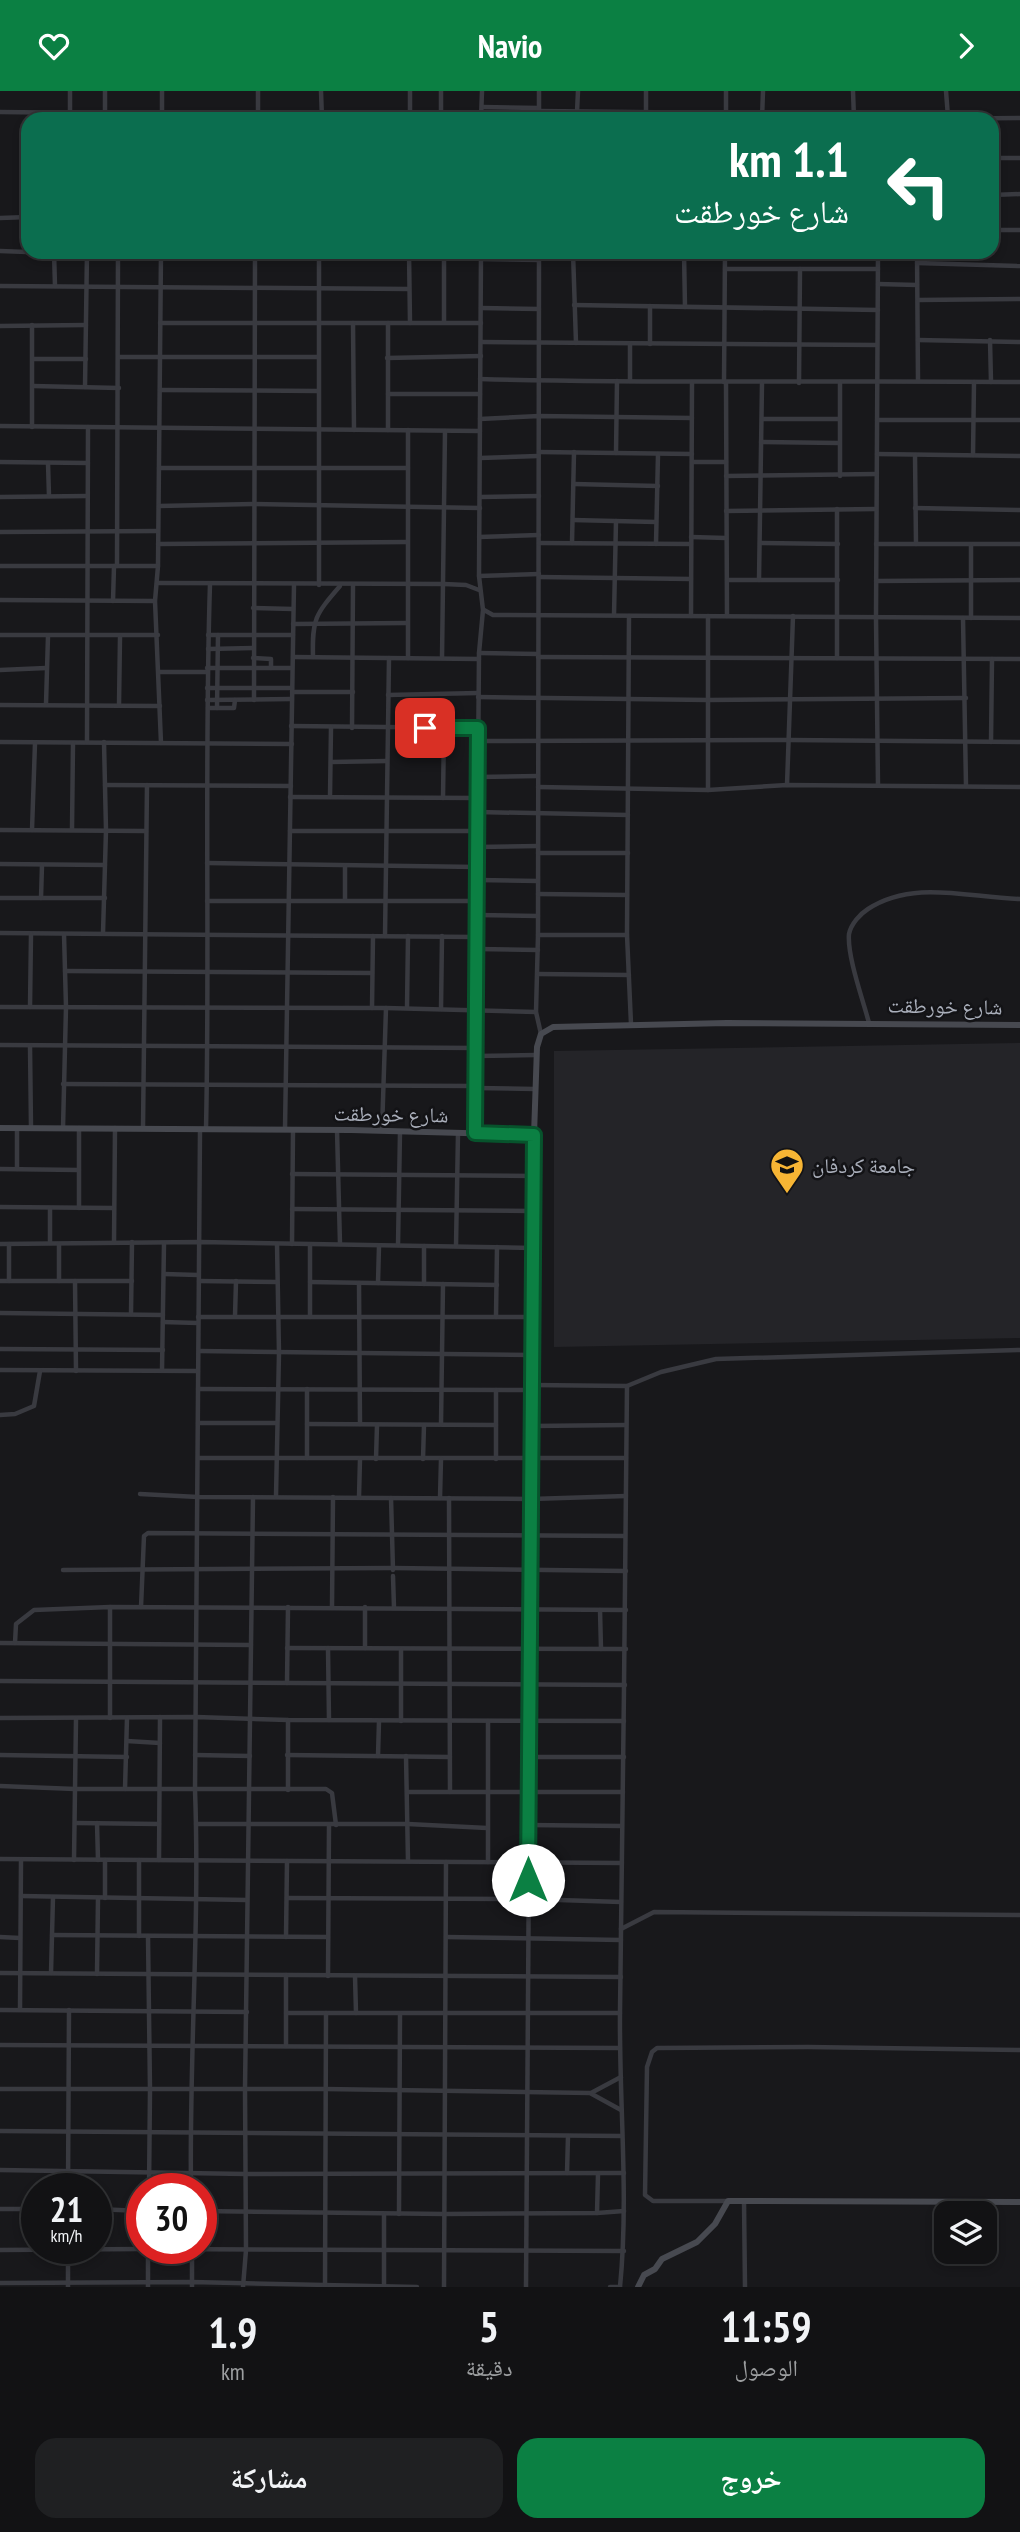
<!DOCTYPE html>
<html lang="ar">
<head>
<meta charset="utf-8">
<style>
  body { margin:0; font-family:"PT Sans Narrow","Noto Naskh Arabic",sans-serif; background:#1f2022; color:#f1f3f6; direction:rtl; height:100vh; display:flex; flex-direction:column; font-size:26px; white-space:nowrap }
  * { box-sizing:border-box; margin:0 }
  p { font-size:23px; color:#9c9ea0 }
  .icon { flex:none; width:38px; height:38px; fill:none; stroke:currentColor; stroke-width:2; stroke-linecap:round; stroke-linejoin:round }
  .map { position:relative; height:2196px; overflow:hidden; direction:ltr }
  .details { display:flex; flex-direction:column; background:#121214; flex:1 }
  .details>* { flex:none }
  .banner { position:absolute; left:21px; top:21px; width:978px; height:147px; border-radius:21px; box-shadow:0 4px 10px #0003,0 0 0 2px #313234; direction:rtl; background:#0b6e4f; color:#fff; overflow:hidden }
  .controls { position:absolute; left:934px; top:2110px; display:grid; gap:14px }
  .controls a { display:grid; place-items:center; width:63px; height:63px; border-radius:14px; background:#121214; box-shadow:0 4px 10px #0003,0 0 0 2px #313234; font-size:35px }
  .speed { position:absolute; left:21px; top:2082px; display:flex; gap:14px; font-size:35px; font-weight:700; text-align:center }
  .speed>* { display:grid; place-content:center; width:91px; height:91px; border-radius:50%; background:#121214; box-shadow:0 4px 10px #0003,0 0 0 2px #313234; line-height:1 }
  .speed small { font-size:18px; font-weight:400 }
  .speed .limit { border:10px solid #d22; background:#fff; color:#111 }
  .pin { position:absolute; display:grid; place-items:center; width:60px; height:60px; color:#fff; margin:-30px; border-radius:14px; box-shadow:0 4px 10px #0006 }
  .me { position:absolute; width:77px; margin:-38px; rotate:0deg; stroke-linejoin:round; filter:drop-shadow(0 0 5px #0008) }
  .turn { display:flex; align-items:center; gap:24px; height:147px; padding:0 35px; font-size:32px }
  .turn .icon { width:91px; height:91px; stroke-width:2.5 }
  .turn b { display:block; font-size:49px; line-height:60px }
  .eta { display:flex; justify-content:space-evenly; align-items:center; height:119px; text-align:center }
  .eta b { font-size:42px; font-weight:700; line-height:49px }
  .cta { display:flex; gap:14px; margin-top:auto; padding:14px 35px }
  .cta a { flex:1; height:80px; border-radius:21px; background:#0b8043; color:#fff; font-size:28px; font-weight:700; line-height:80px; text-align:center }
  .cta a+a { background:#1f2022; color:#f1f3f6 }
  header { display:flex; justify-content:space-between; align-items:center; height:91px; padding:0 35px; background:#0b8043; color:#fff; font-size:32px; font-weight:700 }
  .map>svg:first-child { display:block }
  .built { fill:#242428 }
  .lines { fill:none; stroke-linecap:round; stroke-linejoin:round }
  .street { stroke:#393a40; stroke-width:4.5 }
  .secondary { stroke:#474950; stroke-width:6 }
  .route-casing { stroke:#07532c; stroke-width:18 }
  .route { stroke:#0b8043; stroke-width:12 }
  .labels { text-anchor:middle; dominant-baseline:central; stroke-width:5; stroke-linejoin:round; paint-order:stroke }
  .street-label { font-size:21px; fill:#aaafbb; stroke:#131316 }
  .poi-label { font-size:21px; fill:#aaafbb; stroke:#131316; text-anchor:start }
</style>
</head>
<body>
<header><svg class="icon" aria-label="forward" viewBox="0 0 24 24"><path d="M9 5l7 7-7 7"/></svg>Navio<svg class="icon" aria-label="heart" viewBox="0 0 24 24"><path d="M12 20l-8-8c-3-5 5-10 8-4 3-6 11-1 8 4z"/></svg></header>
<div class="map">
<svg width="1020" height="2196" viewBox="0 0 1020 2196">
  <rect width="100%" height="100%" fill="#18181b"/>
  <!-- built -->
  <polygon class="built" points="1020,952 1020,1247 554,1256 554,960"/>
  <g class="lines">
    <!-- street -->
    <g class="street">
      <polyline points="321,0 322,28"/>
      <polyline points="410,0 410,28"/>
      <polyline points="646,0 646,21"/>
      <polyline points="853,0 854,28"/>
      <polyline points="946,0 948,26"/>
      <polyline points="482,16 539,17"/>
      <polyline points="105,20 105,0"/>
      <polyline points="539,20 726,22"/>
      <path d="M0,21C161,23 321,24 482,23"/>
      <polyline points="577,21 578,0"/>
      <polyline points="441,23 441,0"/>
      <polyline points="70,28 70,0"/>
      <polyline points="162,28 162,0"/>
      <polyline points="258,28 258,0"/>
      <polyline points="481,28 482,0"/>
      <polyline points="539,28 539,0"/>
      <polyline points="726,28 726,0"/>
      <polyline points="762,28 763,0"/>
      <polyline points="910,28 1020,27"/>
      <polyline points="992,67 1020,67"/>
      <polyline points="992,104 1020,103"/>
      <polyline points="0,127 28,126"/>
      <polyline points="992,139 1020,139"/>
      <polyline points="0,160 54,162"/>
      <polyline points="54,161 55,195"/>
      <polyline points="161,161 158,475 155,510 161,652"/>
      <polyline points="409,161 410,232"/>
      <polyline points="539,161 538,844 536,921 541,943"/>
      <polyline points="573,161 576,252"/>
      <polyline points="684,161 685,216"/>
      <polyline points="878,161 876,527 878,694"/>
      <polyline points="917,161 918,290"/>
      <polyline points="161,162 410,165"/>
      <polyline points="481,168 539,169"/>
      <polyline points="917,172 1020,175"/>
      <polyline points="725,178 878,178"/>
      <polyline points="878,193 917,194"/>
      <polyline points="0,195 409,198"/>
      <polyline points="918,209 1020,208"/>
      <polyline points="574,214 878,219"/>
      <polyline points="650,215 650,253"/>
      <polyline points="481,217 539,218"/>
      <polyline points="444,231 444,161"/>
      <polyline points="160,232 481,232"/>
      <polyline points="353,232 354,339"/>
      <polyline points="388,232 388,339"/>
      <polyline points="32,234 32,336"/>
      <polyline points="0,235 86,234"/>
      <polyline points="918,249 1020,251"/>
      <polyline points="990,249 991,291"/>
      <polyline points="481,251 877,254"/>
      <polyline points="630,253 630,290"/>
      <polyline points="119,266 318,266"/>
      <polyline points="387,267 481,265"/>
      <polyline points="33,268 86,268"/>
      <path d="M480,288C660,293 840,289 1020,291"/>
      <polyline points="724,291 725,161"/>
      <polyline points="726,292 727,525"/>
      <polyline points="799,292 800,178"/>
      <polyline points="33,295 119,297"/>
      <polyline points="85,296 87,161"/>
      <polyline points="160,299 318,300"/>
      <polyline points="388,303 480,303"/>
      <polyline points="480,328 539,325 692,327"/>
      <polyline points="762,328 839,328"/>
      <polyline points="877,329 1020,329"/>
      <polyline points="0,335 480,340"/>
      <polyline points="761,351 839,352"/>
      <polyline points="539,361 692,363"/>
      <polyline points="616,362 617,290"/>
      <polyline points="877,363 1020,365"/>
      <polyline points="915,364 916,453"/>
      <polyline points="973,364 974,291"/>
      <polyline points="480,367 538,365"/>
      <polyline points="0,371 88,372"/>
      <polyline points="692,371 726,371"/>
      <polyline points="48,372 49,405"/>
      <polyline points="159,377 408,377"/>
      <polyline points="726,385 876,383"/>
      <polyline points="840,385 840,291"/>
      <polyline points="574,393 658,395"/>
      <polyline points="0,406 87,405"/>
      <polyline points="480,406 539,405"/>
      <polyline points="159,415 253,413 480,417"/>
      <polyline points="915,417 1020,419"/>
      <polyline points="837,418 837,567"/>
      <polyline points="726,420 876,418"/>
      <polyline points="573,429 656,431"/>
      <polyline points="0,441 158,440"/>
      <polyline points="479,446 539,444"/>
      <polyline points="691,446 726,447"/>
      <polyline points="539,452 691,453"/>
      <polyline points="572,452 574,361"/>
      <polyline points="760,452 838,453"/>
      <polyline points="158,453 407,451"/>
      <polyline points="656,453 658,363"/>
      <polyline points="876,453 1020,453"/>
      <polyline points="0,475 158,475"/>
      <polyline points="117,475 118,161"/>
      <polyline points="479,485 539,483"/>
      <polyline points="539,486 691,488"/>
      <polyline points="727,489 838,489"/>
      <polyline points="759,489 762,292"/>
      <polyline points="876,490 1020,489"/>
      <polyline points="157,492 444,493 466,494 479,499"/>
      <polyline points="319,494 319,161"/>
      <polyline points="0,509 155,510"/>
      <polyline points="113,510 114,475"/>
      <polyline points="253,517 293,518"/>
      <polyline points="484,519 493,524 1020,527"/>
      <polyline points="614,524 616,430"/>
      <polyline points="629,525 627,844 631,933"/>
      <polyline points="691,525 692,291"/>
      <polyline points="708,525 708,699"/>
      <polyline points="963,527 966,695"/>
      <polyline points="971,527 971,454"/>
      <polyline points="293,533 407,532"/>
      <polyline points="0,544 158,544"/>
      <polyline points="208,544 293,544"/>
      <polyline points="208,558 253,557"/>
      <polyline points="479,562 538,563"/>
      <polyline points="293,566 479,568"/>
      <path d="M313,566C312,528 315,524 340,495"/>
      <polyline points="538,566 1020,568"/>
      <polyline points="253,567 271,568 271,577"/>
      <polyline points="408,567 408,339"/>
      <polyline points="442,567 445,340"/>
      <polyline points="207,577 292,577"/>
      <polyline points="0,579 46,577"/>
      <polyline points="159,581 207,581"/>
      <polyline points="207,597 292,597"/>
      <polyline points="292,601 353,601"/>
      <polyline points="388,604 478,602"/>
      <polyline points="478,606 708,609 966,607"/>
      <polyline points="207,609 292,608"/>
      <polyline points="254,609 255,161"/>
      <polyline points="46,613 48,545"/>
      <polyline points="0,614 160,615"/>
      <polyline points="119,614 120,546"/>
      <polyline points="208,617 234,617 235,609"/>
      <polyline points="217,617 218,544"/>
      <polyline points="291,635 478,637"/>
      <polyline points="352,637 353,494"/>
      <polyline points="478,650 790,649 1020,651"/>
      <polyline points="0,651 292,653"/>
      <polyline points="87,651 88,336"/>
      <polyline points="991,651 992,568"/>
      <polyline points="331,671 387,670"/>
      <polyline points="478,686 538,685"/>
      <polyline points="105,694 291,695"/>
      <polyline points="787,694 793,525"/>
      <polyline points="538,696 708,699 787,694 1020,696"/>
      <polyline points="290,706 478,707"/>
      <polyline points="330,706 331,636"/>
      <polyline points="443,707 444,637"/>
      <polyline points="478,721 628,724"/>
      <polyline points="72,738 73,652"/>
      <polyline points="0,739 145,740"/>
      <polyline points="32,739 35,652"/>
      <polyline points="290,740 477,740"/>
      <polyline points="477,756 538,755"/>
      <polyline points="538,762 628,762"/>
      <polyline points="207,772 477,776"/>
      <polyline points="0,773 105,774"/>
      <polyline points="478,789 538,790"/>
      <polyline points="538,803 627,804"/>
      <polyline points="0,807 105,807"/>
      <polyline points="41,807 42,774"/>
      <polyline points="345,808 345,775"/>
      <polyline points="207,810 477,810"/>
      <polyline points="477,824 538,825"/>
      <polyline points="0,842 477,846"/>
      <polyline points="103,842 106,739 104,651"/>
      <polyline points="538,844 627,844"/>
      <polyline points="385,845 389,567"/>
      <polyline points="477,858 538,859"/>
      <polyline points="65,880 372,882"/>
      <polyline points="538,883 629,884"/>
      <polyline points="0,916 386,917 536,921"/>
      <polyline points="30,916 31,843"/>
      <polyline points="372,917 373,845"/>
      <polyline points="407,917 408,845"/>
      <polyline points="441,918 442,845"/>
      <path d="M869,932C863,909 847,865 849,843C851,833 860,823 868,818C914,788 969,807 1020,808"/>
      <polyline points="0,954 476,957"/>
      <polyline points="30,955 31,1037"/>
      <polyline points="476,965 536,964"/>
      <polyline points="63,993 475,995"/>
      <polyline points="476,997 535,998"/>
      <polyline points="17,1037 17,1078"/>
      <polyline points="63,1037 66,916 64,843"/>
      <polyline points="143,1037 147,694"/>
      <path d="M206,1038C210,857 204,675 210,493"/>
      <polyline points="285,1038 294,493"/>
      <polyline points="337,1039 340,1153"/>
      <polyline points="382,1040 386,917"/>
      <polyline points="475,1042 479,562 483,519 479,485 481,161"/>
      <polyline points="0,1078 79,1079"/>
      <polyline points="292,1083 534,1085"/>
      <polyline points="0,1116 113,1117"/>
      <polyline points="79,1117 79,1037"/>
      <polyline points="292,1118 533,1120"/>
      <polyline points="114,1151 115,1037"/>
      <polyline points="50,1152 50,1117"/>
      <polyline points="0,1153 200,1151 533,1157"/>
      <polyline points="59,1153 59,1190"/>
      <polyline points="292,1153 293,1039"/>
      <polyline points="310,1154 310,1226"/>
      <polyline points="398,1154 400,1041"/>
      <polyline points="456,1155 458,1042"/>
      <polyline points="164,1183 198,1184"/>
      <polyline points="0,1190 132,1190"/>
      <polyline points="9,1190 9,1153"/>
      <polyline points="75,1190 76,1280"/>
      <polyline points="199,1190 277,1191"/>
      <polyline points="310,1191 497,1194"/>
      <polyline points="359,1192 360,1333"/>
      <polyline points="378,1192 379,1155"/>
      <polyline points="424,1193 424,1155"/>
      <polyline points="0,1222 163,1224"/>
      <polyline points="131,1223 132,1151"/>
      <polyline points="235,1225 236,1190"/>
      <polyline points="198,1226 533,1226"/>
      <polyline points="496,1226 497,1156"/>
      <polyline points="163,1231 198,1232"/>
      <polyline points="0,1258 163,1259"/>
      <polyline points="199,1260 533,1264"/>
      <polyline points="0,1279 198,1280"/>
      <polyline points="162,1279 164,1152"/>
      <polyline points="532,1294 627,1295 661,1281 716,1268 1020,1259"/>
      <polyline points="198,1298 532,1299"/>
      <polyline points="496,1299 496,1368"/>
      <polyline points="0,1324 15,1323 34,1315 40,1280"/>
      <polyline points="198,1332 276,1332"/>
      <polyline points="307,1333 496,1334"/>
      <polyline points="441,1333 443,1193"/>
      <polyline points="532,1335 626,1334"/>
      <polyline points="198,1367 626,1367"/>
      <polyline points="307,1367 307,1298"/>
      <polyline points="376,1368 377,1334"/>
      <polyline points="423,1368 424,1334"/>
      <polyline points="140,1403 198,1406 531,1408 626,1405"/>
      <polyline points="276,1405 279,1262 277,1153"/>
      <polyline points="359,1406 360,1368"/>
      <polyline points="391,1407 393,1479"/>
      <polyline points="440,1407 441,1368"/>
      <polyline points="449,1407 450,1701"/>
      <polyline points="63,1479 393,1477 626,1480"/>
      <polyline points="393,1485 394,1517"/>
      <polyline points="110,1516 110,1627"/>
      <polyline points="141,1516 144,1445 148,1442 625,1445"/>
      <polyline points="332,1516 333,1406"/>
      <polyline points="365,1516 365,1557"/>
      <polyline points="600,1519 601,1558"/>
      <polyline points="0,1552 251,1554"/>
      <polyline points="15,1552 16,1533 34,1519 110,1516 626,1519"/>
      <polyline points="287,1557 626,1558"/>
      <polyline points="328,1557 329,1629"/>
      <polyline points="0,1590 625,1594"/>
      <polyline points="287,1592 288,1516"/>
      <polyline points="0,1627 196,1626 288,1629 624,1630"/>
      <polyline points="288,1629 288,1699"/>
      <polyline points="401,1630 401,1558"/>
      <polyline points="127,1650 160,1652"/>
      <polyline points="0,1664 127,1666"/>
      <polyline points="195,1664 250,1665"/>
      <polyline points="287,1664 450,1666"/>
      <polyline points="378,1665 379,1630"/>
      <polyline points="406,1665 408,1770"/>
      <polyline points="529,1666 624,1666"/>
      <polyline points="0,1695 75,1698 326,1698 332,1702 336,1734"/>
      <polyline points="125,1698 127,1627"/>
      <polyline points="407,1701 623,1701"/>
      <polyline points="76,1732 159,1733"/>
      <polyline points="97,1732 98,1769"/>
      <polyline points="196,1733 408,1733 487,1737"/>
      <polyline points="528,1734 622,1735"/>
      <polyline points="0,1768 622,1772"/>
      <polyline points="74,1769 76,1628"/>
      <polyline points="159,1769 160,1626"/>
      <polyline points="488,1771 488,1630"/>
      <polyline points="21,1805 247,1809"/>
      <polyline points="105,1807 105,1769"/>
      <polyline points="287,1807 528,1808 621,1811"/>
      <polyline points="621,1838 654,1821 1020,1824"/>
      <polyline points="52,1844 328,1846"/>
      <polyline points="139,1845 139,1769"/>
      <polyline points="148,1845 150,1999 149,2098"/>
      <polyline points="0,1846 20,1847"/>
      <polyline points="286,1846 287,1770"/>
      <polyline points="446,1846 621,1849"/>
      <polyline points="0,1882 621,1886"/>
      <polyline points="51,1882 53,1806"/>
      <polyline points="97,1883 98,1807"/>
      <polyline points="328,1885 329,1734"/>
      <polyline points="355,1885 356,1922"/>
      <polyline points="20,1918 21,1769"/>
      <polyline points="0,1919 247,1921"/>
      <polyline points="286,1922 620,1922"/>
      <polyline points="0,1954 620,1957"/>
      <polyline points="286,1955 286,1884"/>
      <polyline points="0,1998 325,1998 590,2002 621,2019"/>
      <polyline points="591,2002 621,1986"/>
      <polyline points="0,2040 622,2045"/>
      <polyline points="0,2079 246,2083 624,2082"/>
      <polyline points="567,2082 568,2045"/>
      <polyline points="68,2098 69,1919"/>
      <path d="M191,2098C189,1965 200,1832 195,1699L200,1039"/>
      <polyline points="728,2110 653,2110 645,2104 647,1976 652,1961 657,1957 808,1956 1020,1959"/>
      <polyline points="744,2110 745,2196"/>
      <polyline points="0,2118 37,2118"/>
      <polyline points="96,2118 142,2120"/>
      <polyline points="201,2120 445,2123 597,2122 624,2120"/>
      <polyline points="597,2122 598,2083"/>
      <polyline points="399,2123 400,1923"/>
      <polyline points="156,2158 624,2160"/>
      <polyline points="0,2159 142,2158"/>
      <polyline points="68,2159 68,2196"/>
      <polyline points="192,2159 192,2196"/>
      <polyline points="0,2192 192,2191 417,2196"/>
      <polyline points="148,2196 148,2158"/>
      <polyline points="243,2196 246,2159 245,1998 253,1406"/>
      <polyline points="325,2196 326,1922"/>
      <polyline points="384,2196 384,2123"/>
      <polyline points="444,2196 446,1771"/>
      <polyline points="526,2196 534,1044"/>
      <polyline points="610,2196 620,2196"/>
      <path d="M620,2196C629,2104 619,2013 620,1921C623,1712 625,1504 627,1295"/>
    </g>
    <!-- secondary -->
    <g class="secondary">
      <polyline points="0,1037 351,1039 534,1044 537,956 541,943 553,936 727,932 1020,934"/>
      <polyline points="638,2196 644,2184 655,2178 662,2168 697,2151 715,2133 728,2110 1020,2111"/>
    </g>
  </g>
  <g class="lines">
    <!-- route casing -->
    <g class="route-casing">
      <polyline id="route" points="425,637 478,637 475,1042 534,1044 528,1789"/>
    </g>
    <!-- route -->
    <use href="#route" class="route"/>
  </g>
  <!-- icons -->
  <defs>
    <g id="university-pin" transform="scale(1.75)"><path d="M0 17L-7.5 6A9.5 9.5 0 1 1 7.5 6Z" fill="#f7b534" stroke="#131316"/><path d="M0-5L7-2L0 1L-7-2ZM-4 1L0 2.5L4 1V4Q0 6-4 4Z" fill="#111"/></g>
  </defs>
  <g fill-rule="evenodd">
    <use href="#university-pin" x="787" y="1074"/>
  </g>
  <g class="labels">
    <!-- street labels -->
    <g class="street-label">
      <text transform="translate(945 915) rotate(1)">شارع خورطقت</text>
      <text transform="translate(391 1023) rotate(1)">شارع خورطقت</text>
    </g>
    <!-- poi labels -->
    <g class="poi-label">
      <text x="812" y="1074">جامعة كردفان</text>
    </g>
  </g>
</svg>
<div class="controls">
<a><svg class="icon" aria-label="layers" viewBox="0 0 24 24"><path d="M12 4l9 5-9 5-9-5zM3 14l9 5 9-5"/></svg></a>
</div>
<div class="speed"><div>21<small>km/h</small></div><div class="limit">30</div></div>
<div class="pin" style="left:425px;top:637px;background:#d93025"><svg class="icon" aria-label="arrive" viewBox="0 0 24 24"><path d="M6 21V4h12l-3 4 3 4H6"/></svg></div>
<svg class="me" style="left:528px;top:1789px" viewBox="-20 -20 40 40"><circle r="19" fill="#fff"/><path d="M0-13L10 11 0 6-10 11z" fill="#0b8043"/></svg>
<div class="banner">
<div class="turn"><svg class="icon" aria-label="left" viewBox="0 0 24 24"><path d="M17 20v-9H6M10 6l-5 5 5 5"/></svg><div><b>1.1 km</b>شارع خورطقت</div></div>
</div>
</div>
<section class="details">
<div class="eta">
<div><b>11:59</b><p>الوصول</p></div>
<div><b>5</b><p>دقيقة</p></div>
<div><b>1.9</b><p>km</p></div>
</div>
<div class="cta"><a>خروج</a><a>مشاركة</a></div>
</section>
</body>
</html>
